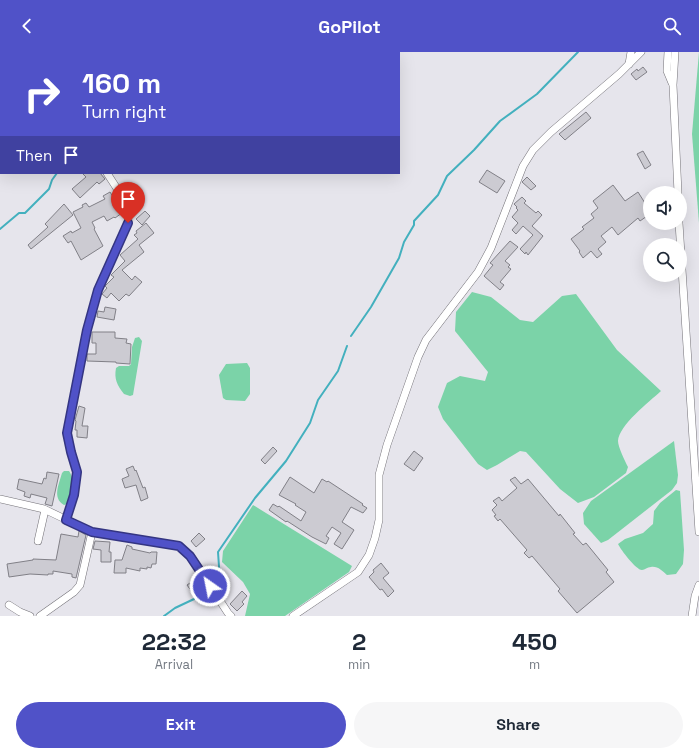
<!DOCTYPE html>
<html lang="en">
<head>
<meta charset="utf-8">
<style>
  body { margin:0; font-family:"Space Grotesk",sans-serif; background:#f6f6f7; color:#1f2937; height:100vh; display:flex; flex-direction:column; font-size:15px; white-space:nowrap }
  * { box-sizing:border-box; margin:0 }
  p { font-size:13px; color:#747a83 }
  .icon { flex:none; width:22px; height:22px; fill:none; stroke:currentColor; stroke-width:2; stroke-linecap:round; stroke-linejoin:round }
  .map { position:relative; height:564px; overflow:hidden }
  .sheet { display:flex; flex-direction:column; background:#fff; flex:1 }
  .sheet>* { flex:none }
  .top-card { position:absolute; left:0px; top:0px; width:400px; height:122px; box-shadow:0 4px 16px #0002; background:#5052c8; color:#fff; overflow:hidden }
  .buttons { position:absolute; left:643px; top:134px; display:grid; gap:8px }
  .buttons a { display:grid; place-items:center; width:44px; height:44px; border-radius:50%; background:#fff; box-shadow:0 4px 16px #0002; font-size:20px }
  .pin { position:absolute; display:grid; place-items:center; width:34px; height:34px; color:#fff; margin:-41px -17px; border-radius:50% 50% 50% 0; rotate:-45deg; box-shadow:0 0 4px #0007 }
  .pin .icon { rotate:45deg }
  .me { position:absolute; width:44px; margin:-22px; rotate:327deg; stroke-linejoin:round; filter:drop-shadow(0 0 3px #0008) }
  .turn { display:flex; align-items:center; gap:14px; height:84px; padding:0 16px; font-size:18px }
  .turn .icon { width:52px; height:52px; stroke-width:2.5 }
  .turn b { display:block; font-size:28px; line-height:34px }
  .then { display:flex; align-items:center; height:38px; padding:0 16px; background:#0003; gap:8px; font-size:15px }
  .eta { display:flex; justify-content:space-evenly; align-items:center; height:68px; text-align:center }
  .eta b { font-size:24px; font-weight:600; line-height:28px }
  .button { display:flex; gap:8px; margin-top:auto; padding:8px 16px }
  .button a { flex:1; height:46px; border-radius:24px; background:#5052c8; color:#fff; font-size:16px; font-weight:600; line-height:46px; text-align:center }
  .button a+a { background:#f6f6f7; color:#1f2937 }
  header { display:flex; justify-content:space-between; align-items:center; height:52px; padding:0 16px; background:#5052c8; color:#fff; font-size:18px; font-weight:600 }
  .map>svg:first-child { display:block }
  .green { fill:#7bd3a8 }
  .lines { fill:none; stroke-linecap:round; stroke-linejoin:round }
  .stream { stroke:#43b0be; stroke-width:2 }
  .building { fill:#cccbd2; stroke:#818087 }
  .minor-casing { stroke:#747278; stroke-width:8 }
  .minor { stroke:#fff; stroke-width:7 }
  .route-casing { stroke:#343582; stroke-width:10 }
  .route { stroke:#5052c8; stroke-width:7 }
</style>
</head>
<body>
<header><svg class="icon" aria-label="back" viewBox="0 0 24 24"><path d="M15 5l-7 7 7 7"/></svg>GoPilot<svg class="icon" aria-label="search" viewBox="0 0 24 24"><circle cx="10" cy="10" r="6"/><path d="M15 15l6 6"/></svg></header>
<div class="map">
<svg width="699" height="564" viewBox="0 0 699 564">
  <rect width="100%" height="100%" fill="#e6e5ec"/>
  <!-- green -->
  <g class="green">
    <polygon points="699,0 699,171 692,82"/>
    <path d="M472,240L491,245L520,268L533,270L562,244L576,242L617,298L661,339C649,350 619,373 618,389C618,395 625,409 628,415L626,421L594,445L578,451L560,437L526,400L520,399L497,413L487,418L478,412L443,367L438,355L447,331L460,324L485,329L488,320L455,279L456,260Z"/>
    <path d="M139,285L142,289L133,343L130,344L124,342C117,333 114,327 116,316L119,314H129L131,312L132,295L135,286Z"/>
    <polygon points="247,311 250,316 250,342 245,349 226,348 223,346 219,323 226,312"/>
    <polygon points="674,389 678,423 677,431 672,438 608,488 601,491 584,472 583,461 591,449"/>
    <path d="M64,419H69C76,428 70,443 67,452L64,453C52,446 59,432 62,421Z"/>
    <path d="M676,438L680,439L684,498L683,512L676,522L667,523C662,519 658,514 651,515C647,515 645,518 642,518C636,518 621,498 618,492L625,487L643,481L653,472L654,459L660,451Z"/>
    <polygon points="253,453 352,514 349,520 285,564 245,564 250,542 243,530 222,510 223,499"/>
  </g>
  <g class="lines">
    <!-- stream -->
    <g class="stream">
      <polyline points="0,177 19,161 25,161 49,137 52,128 57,121"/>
      <polyline points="351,284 371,255 399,206 404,190 414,173 414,169 438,143 447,124 474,98 500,69 537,42 578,0"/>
      <polyline points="215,537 217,536 220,529 218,500 255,446 286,409 310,371 318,348 338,319 347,294"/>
      <polyline points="164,564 175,556 211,539"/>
    </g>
  </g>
  <!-- building -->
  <g class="building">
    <polygon points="643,15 647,20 636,28 631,22 637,17 638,19"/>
    <polygon points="586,60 591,66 565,88 559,82"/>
    <polygon points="643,99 651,113 645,117 637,102"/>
    <polygon points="487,118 505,129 497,141 479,130"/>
    <polygon points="82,121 100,121 105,127 99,132 97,130 80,146 72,137 86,125"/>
    <polygon points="527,125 536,134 531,138 522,130"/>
    <polygon points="613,133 625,149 638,140 650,159 650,162 640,169 638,166 618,183 612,175 601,184 606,190 598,197 602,202 597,206 591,199 583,206 579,200 580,199 571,187 584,177 582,175 594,166 591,162 598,156 593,149"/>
    <polygon points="110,140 121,157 122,161 115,166 114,165 107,169 104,164 92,170 95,176 94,177 103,194 81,208 71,189 68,191 63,184 71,179 72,181 81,176 73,160 83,155 82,153 86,151 89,155 105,147 103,144"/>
    <polygon points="522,145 526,149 524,151 536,161 538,159 542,163 532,174 543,184 528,203 526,200 525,202 520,197 533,183 523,174 516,182 512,178 518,171 512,165 518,158 516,156 517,155 514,152"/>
    <polygon points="64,152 73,163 31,197 28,193 48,175 45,172"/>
    <polygon points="145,159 150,164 142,173 136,167"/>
    <polygon points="146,171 154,181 139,193 144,200 122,218 132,228 135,224 142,230 129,244 126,242 119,249 111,241 107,246 102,242 107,236 105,234 114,225 111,223 125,209 120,203 138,187 134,183 137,181 136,179"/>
    <polygon points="510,189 518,195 505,209 510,213 508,215 511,217 500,230 504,233 500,238 484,224 493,213 490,211"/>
    <polygon points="105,255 116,257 114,268 97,265 98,259 104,260"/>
    <polygon points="92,280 115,280 115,286 127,287 126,291 131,292 130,312 116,311 116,310 87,309 87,302 96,302 96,291 92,291"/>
    <polygon points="79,354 85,356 82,374 88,374 87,386 77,385 77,378 75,378 76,369 75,368"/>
    <polygon points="273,395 277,399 265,412 261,408"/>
    <polygon points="414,399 423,406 414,419 404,412"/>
    <polygon points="133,414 135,419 136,418 143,436 145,435 148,446 141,449 136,433 125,436 122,427 129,424 126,417"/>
    <polygon points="47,420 59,422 52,454 45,452 47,446 31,442 30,446 24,444 25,440 17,437 19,427 42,432 44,426 46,427"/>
    <polygon points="290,425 314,441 322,427 327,430 328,429 363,452 362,453 367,456 363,461 351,455 342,470 354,478 342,497 334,492 341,481 332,475 326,484 329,486 326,492 312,485 287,469 286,470 269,458 273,452 278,455 279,454 301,469 306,460 295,453 296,452 279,443"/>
    <polygon points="515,425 521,432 528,427 559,464 560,462 575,481 573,482 583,493 586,491 608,518 606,520 614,530 577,561 558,539 560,537 532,504 529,506 524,501 527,498 500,467 498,469 494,464 496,463 492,458 497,453 493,449 499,445 502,449 517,436 510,428"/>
    <polygon points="79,479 86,483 76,526 72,525 72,522 53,519 53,522 48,522 48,523 30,522 9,525 7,512 33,508 33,507 56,508 61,482 78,485"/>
    <polygon points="199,481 205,487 196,495 191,489"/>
    <polygon points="95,489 110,490 109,500 111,500 111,510 101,510 101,498 93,497"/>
    <polygon points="127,493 132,495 132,497 150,501 151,500 157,500 156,512 152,512 151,516 147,515 147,517 140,516 140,519 126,516 126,521 114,521 115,508 122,508"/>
    <polygon points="381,511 389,521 383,526 394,539 388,545 382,537 380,538 369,525 374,520 373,518"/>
    <polygon points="196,527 200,535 192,540 187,533"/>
    <polygon points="242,539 247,544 242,550 244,552 237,559 230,552"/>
  </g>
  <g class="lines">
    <!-- minor casing -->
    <g class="minor-casing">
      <g id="minor">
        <polyline points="668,0 667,19 672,31"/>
        <polyline points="675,0 673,33 678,141"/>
        <polyline points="161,1 162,0"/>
        <polyline points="629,12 631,0"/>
        <polyline points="0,57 1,60"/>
        <polyline points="0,83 1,80"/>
        <polyline points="0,95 1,95"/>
        <polyline points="679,171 699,480"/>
        <polyline points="0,447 44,457 92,480 179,494 190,503 228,561 231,564"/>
        <path d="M66,468L74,443L77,420L71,400L67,381L87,278L98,238L128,171C130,152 116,136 107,121"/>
        <polyline points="38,489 45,458"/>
        <polyline points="9,553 20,560 30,564"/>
        <polyline points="40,564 74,540 80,533 92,480"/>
        <polyline points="293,564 358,520 369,503 375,486 379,468 379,423 387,393 418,305 426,288 478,220 491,196 523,114 533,98 551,80 619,22 641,0"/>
        <polyline points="692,564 695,544 699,533"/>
      </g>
    </g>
    <!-- minor -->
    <use href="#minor" class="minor"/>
  </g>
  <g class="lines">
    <!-- route casing -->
    <g class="route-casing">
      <polyline id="route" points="128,171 98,238 87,278 67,381 71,400 77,420 74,443 66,468 92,480 179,494 190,504 210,534"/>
    </g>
    <!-- route -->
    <use href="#route" class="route"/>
  </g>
</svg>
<div class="buttons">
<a><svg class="icon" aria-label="sound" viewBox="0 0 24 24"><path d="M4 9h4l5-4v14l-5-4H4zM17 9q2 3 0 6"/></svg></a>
<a><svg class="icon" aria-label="search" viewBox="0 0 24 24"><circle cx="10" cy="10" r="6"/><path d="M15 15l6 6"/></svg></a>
</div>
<div class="pin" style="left:128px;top:171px;background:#d93025"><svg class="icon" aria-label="arrive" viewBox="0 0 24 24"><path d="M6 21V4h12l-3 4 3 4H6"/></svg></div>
<svg class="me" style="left:210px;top:534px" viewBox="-20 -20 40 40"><circle r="17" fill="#5052c8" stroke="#fff" stroke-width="3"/><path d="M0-11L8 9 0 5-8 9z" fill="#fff"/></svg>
<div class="top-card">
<div class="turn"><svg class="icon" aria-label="right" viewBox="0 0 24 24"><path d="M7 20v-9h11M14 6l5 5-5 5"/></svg><div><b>160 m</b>Turn right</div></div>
<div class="then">Then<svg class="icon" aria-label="arrive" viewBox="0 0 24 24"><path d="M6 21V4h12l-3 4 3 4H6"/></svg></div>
</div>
</div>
<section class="sheet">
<div class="eta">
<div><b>22:32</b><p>Arrival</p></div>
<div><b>2</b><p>min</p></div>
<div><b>450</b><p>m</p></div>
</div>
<div class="button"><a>Exit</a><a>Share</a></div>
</section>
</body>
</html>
